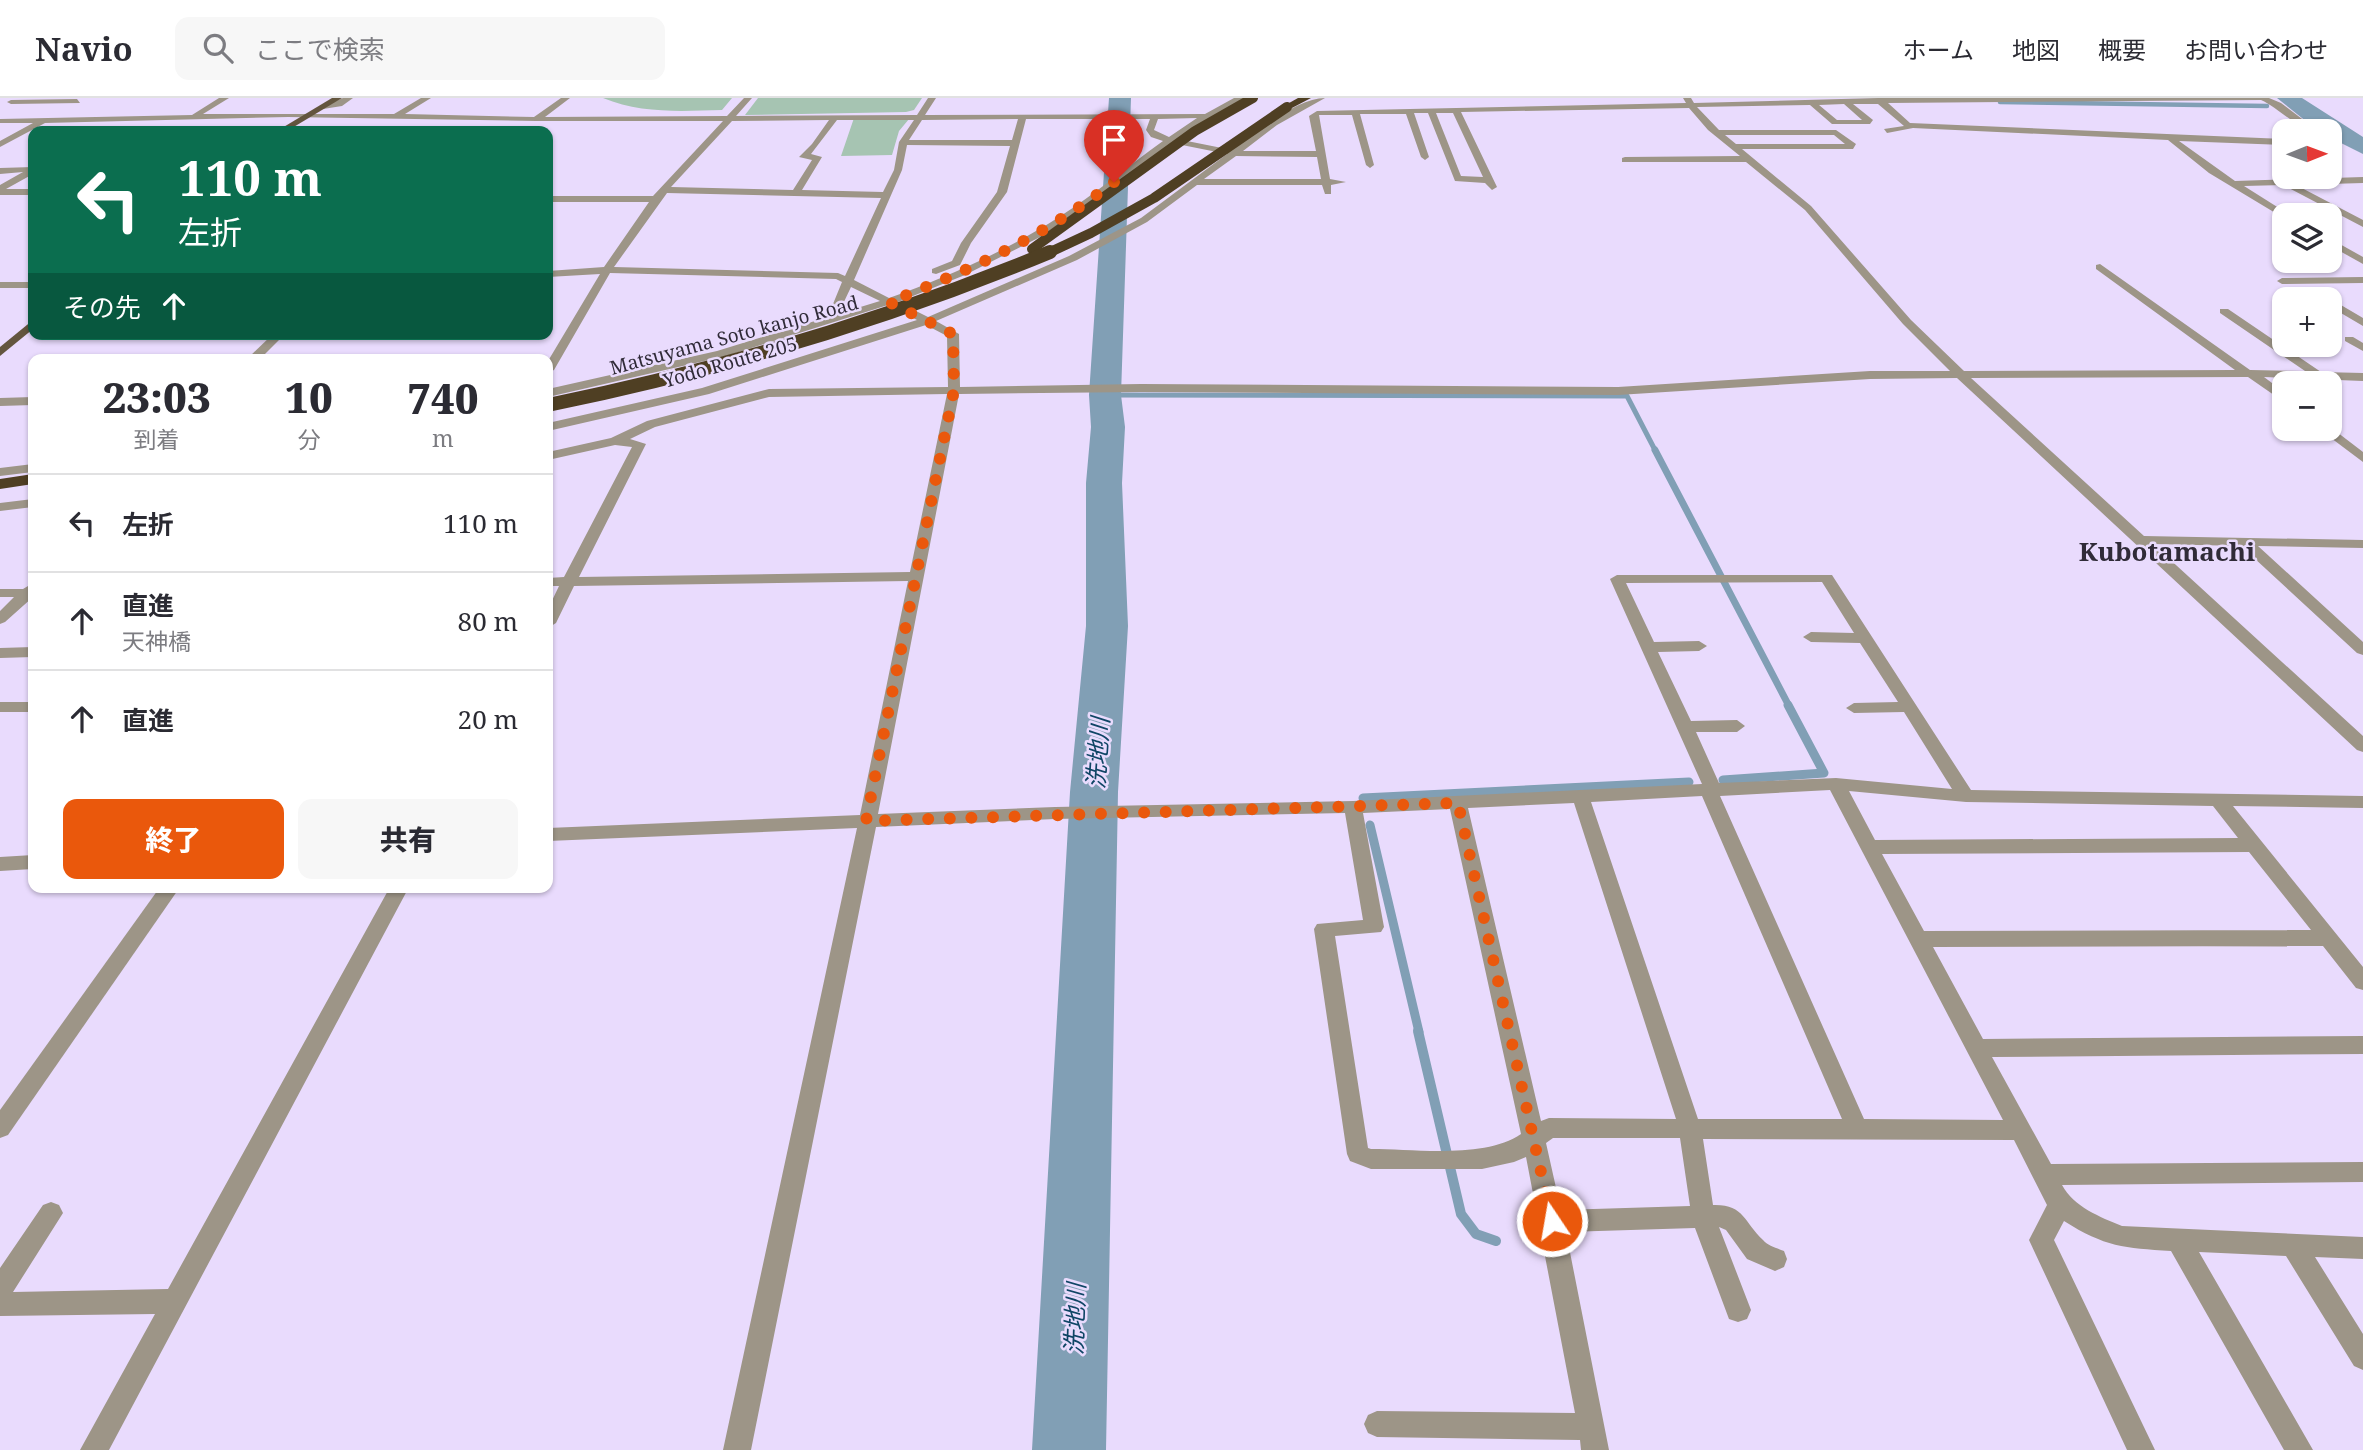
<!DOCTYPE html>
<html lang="ja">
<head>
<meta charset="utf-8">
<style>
  body { margin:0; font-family:"Noto Serif","Noto Sans JP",serif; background:#f7f7f7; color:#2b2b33; height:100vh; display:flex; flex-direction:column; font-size:26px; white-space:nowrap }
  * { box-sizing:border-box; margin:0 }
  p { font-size:23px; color:#7c7c81 }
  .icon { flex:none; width:38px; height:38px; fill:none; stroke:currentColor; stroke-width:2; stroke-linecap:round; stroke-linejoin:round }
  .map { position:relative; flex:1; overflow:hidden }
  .sheet { position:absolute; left:28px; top:256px; width:525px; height:539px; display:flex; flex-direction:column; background:#fff; border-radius:14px; box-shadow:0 2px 5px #0004 }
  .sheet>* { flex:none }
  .hud { position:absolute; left:28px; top:28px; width:525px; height:214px; border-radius:14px; box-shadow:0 2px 5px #0004; background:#0b6e4f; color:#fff; overflow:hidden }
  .needle { width:46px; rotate:89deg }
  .tools { position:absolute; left:2272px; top:21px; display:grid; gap:14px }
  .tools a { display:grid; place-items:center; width:70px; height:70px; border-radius:14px; background:#fff; box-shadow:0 2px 5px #0004; font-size:35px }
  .pin { position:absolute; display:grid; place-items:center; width:60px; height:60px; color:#fff; margin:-72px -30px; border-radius:50% 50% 50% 0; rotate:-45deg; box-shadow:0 0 7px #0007 }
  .pin .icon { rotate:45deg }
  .me { position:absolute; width:77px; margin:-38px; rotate:348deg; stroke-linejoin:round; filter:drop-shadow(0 0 5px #0008) }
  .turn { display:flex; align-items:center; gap:24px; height:147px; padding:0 35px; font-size:32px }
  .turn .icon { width:91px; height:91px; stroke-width:2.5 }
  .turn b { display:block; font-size:49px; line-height:60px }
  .then { display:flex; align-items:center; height:66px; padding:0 35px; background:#0003; gap:14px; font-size:26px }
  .eta { display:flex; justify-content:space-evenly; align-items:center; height:119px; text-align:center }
  .eta b { font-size:42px; font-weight:800; line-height:49px }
  .action { display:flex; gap:14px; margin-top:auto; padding:14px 35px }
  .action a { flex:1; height:80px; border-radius:14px; background:#ea580c; color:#fff; font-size:28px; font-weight:800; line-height:80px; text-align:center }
  .action a+a { background:#f7f7f7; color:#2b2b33 }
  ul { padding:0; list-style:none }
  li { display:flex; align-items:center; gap:21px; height:98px; padding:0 35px; border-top:2px solid #e1e1e2 }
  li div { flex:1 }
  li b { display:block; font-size:26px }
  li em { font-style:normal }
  header { display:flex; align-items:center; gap:42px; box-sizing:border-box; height:98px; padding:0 35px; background:#fff; border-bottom:2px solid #e1e1e2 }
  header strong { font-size:33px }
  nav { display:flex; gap:38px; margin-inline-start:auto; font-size:24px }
  .search { width:490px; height:63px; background:#f7f7f7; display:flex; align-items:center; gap:18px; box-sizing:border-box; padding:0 24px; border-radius:14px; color:#7c7c81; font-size:26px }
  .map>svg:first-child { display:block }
  .green { fill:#a6c4b2 }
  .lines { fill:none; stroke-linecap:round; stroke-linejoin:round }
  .stream-far4 { stroke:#819fb5; stroke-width:4.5 }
  .stream-far3 { stroke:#819fb5; stroke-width:5 }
  .stream-far2 { stroke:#819fb5; stroke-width:7 }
  .stream-far1 { stroke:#819fb5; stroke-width:9 }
  .stream { stroke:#819fb5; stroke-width:10 }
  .river { fill:#819fb5; fill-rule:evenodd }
  .minor { fill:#9d9587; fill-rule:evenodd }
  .major { fill:#63553e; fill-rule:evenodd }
  .highway { fill:#4f3f23; fill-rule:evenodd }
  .highway-bridge-far1 { stroke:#4f3f23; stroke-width:10 }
  .highway-bridge { stroke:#4f3f23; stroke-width:14 }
  .route { stroke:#ea580c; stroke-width:12; stroke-dasharray:0 21.6 }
  .labels { text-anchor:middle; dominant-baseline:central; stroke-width:5; stroke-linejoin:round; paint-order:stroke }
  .far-street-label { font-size:19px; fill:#302b38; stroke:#e9dbfd }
  .water-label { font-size:24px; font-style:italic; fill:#0f4565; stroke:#e9dbfd }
  .quarter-label { font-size:26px; font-weight:bold; fill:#302b38; stroke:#e9dbfd }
</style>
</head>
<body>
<header>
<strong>Navio</strong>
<div class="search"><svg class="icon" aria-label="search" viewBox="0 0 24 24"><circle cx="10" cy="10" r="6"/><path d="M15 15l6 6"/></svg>ここで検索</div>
<nav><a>ホーム</a><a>地図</a><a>概要</a><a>お問い合わせ</a></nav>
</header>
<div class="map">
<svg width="2363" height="1352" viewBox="0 0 2363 1352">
  <rect width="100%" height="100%" fill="#e9dbfd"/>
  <!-- green -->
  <g class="green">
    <path d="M603,0H732L722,12C682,13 641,16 603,0Z"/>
    <polygon points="758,0 922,0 914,12 906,14 745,17"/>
    <polygon points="854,20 909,21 899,33 892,57 841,58"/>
  </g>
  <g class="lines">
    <!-- stream-far4 -->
    <polyline class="stream-far4" points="2000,4 2267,8"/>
    <!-- stream-far3 -->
    <polyline class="stream-far3" points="1105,297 1627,298 1656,354"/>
    <!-- stream-far2 -->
    <polyline class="stream-far2" points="1655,352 1789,608"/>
    <!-- stream-far1 -->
    <g class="stream-far1">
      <polyline points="1723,682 1824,675 1788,607"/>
      <polyline points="1363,700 1689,684"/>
      <polyline points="1370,727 1419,934"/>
    </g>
    <!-- stream -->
    <polyline class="stream" points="1418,933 1461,1116 1476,1136 1496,1143"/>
    <!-- river -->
    <g class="river">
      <polygon points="1109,0 1131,0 1121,297 1125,329 1122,385 1128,528 1118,694 1106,1352 1032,1352 1070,694 1086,528 1086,385 1091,329 1089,297"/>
      <polygon points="2277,0 2302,0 2363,39 2363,56 2329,39 2329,33 2317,32"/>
    </g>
    <!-- minor -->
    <g class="minor">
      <path d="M219,0H229L203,16H394L421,0H431L405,16L534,19L561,0H570L545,19L727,18L744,0H752L736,18L917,17L928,0H936L925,17L1205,16L1234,0H1244L1177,41L1232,52C1255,35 1296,0 1325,0L1277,27L1243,53H1316L1309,18L1317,13L1686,5L1683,0H1691L1694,5L1878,0H2269L2281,5L2318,33C2299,33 2279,10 2261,2L1888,5L1910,25L2284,41V47L2179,43L2235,83L2363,79V85L2296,87L2363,122V129L2283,87L2244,88L2290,117L2282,119L2209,75L2168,42L1913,30L1887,35L1884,31L1904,28L1878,6H1853L1873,22L1870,26H1832L1810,7L1697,9L1719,32H1836L1856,46L1853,51H1742L1811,108L1911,222L1964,273L2235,272L2096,171V167L2100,166L2250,272L2305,273L2220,215V211H2228L2321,274L2363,275V283L2264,279L2284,294V304L2248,279L1971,280L2144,438L2363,442V450L2258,448L2363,544V557L2357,555L2241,448L2153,446L2363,638V654L2357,652L1957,280L1870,281L1618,297L1141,294L959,296L878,716L1055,709L1353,703L1702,686L1610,481L1617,477H1832L1971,692L2363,698V710L2233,708L2363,869V892L2356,890L2323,848L1933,849L1983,941L2363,938V956L1992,959L2051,1066L2363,1064V1084L2062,1087C2074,1109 2100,1119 2122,1128L2363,1139V1161L2315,1159L2363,1236V1272L2354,1268L2286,1158L2199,1154L2313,1352H2284L2171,1153C2124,1150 2105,1149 2064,1123L2054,1142L2155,1352H2127L2029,1142L2047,1107L2014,1042L1703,1041L1713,1107C1744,1106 1744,1124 1763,1142C1768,1148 1777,1150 1784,1153L1787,1161L1784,1169L1775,1173L1747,1161L1726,1132L1719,1129L1751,1212L1747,1221L1738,1224L1729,1221L1695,1130L1566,1134L1609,1352H1581L1580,1342L1377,1339L1368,1335L1364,1326L1368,1317L1377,1313L1575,1315L1526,1059L1514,1064L1482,1071H1371L1350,1063L1347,1056L1314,831L1317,826L1363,822L1345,715L1055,721L876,729L751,1352H723L857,730L548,743V730L860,717L908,483L574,488L556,525L548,530V511L559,488H548V480L564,479L632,349L615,347L548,362V354L611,340L647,323L769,291L948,289L947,238L926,227L709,296L548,333V325L702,290L917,222L888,207L726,258L548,299V291L717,253L880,203L851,189L842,208H834L833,206L842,184L836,181L610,175L554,272L548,275V263L600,176L548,179V173L604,169L649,104H548V98H653L723,23H536L288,19L45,25L0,49V43L33,25H0V21L192,17ZM1844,6L1862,22H1837L1819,7ZM1689,10L1708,32L1740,58L1625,59L1622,60V64H1746L1805,112L1903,226L1950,273H1870L1618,289L1141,286L960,289L959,236L936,223L1077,162L1147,124L1197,87H1322L1325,96H1331V87L1346,84L1330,81L1319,17H1352L1366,67L1370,70L1374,67L1360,16H1406L1421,59L1425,62L1429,59L1414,15H1428L1455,83L1485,85L1492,92L1497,89L1461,14ZM1436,15H1453L1483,79L1461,78ZM1197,20L1169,39L1154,32L1158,21ZM1018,21L1012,42H909L922,22ZM1026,21H1150L1146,32L1151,39L1163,43C1128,68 1095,96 1059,119C1006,153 948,179 889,200L854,182L902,72L907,47L1010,48L997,94L961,145L952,163L932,171V175L936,176L960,167L971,145L1007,94ZM829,22L812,46L799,59L812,62L793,92L671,89L732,23ZM837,22H914L899,44L894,72L883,94L802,92L822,59L811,56ZM1725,37H1834L1845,46H1736ZM1172,45L1227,56L1141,120L1069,158L928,219L898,204L965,177L1042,138ZM1236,58L1317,59L1321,81H1204ZM667,95L881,100L845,178L838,175L614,169ZM947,296L910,474L579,479L646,346L630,341L655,329L769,299ZM1822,484L1854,535L1811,534L1803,539L1811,544L1860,545L1898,604L1854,605L1846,610L1854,615L1904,614L1952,691L1836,680L1719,685L1696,634H1737L1745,628L1737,622L1691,623L1658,554L1699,553L1707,548L1699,543L1654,544L1626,485ZM1830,692L2003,1022L1864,1021L1720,698ZM1849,693L1966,704L2213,708L2238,740L1875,742ZM1702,698L1842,1021H1698L1591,704ZM1574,705L1676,1021L1549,1020L1541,1023L1468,710ZM1450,711L1521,1036C1485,1061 1414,1051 1371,1051L1368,1050L1335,838L1381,834L1384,829L1363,715ZM2249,754L2311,832L1924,833L1882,756ZM1553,1040H1680L1690,1108L1561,1112L1546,1045Z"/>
      <polygon points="343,0 353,0 342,8 323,11 319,9"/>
      <polygon points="77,1 80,5 11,6 7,4 11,2"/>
      <polygon points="33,69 33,76 6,91 33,91 33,97 0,97 0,87 23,74 0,76 0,70"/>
      <polygon points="2329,140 2363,159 2363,166 2329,147"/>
      <polygon points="2363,179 2363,185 2282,186 2277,183 2282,180"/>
      <rect x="0" y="184" width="33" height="6"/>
      <polygon points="2329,200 2363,220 2363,228 2329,208 2329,201 2325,201"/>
      <polygon points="273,236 285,236 260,261 247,261"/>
      <polygon points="2345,239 2353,239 2363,245 2363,253 2345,243"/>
      <polygon points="33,299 33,307 0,308 0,300"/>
      <polygon points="2329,328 2363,354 2363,364 2319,331 2329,331"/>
      <polygon points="33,366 33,374 0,378 0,370"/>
      <polygon points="33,401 33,409 0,413 0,405"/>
      <polygon points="33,485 33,499 5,524 0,526 0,513 14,499 0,499 0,491 23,491"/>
      <polygon points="33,549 33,559 0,560 0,550"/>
      <rect x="0" y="604" width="33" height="10"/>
      <polygon points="33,757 33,771 0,773 0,759"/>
      <polygon points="160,789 180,789 8,1037 0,1040 0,1012"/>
      <polygon points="390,789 409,789 109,1352 80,1352 155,1216 0,1218 0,1170 43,1107 51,1104 59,1107 63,1115 13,1194 168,1191"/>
    </g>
    <!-- major -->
    <g class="major">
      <polygon points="332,0 342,0 287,33 277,33"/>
      <polygon points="33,222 33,231 0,258 0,249"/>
    </g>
    <!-- highway -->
    <g class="highway">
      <polygon points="1298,0 1311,0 1290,11 1282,9"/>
      <polygon points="33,376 33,386 0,391 0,381"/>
    </g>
    <!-- highway-bridge-far1 -->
    <g class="highway-bridge-far1">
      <polyline points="1032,151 1195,33 1253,0"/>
      <polyline points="1046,156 1091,135 1154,100 1287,9"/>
    </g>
    <!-- highway-bridge -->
    <path class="highway-bridge" d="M548,307C720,272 888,221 1050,154"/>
  </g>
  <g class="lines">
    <!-- route -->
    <path class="route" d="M1114,84C1042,139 973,171 889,204L953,236L954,292L866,723L1458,705L1552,1123"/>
  </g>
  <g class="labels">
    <!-- far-street labels -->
    <g class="far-street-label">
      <text transform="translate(734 237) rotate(-15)">Matsuyama Soto kanjo Road</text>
      <text transform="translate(730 264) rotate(-16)">Yodo Route 205</text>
    </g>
    <!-- water labels -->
    <g class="water-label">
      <text transform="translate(1097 655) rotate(-86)">洗地川</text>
      <text transform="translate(1074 1221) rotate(-88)">洗地川</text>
    </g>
    <!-- quarter labels -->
    <g class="quarter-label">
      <text x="2167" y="453">Kubotamachi</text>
    </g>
  </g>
</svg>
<div class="tools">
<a><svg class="needle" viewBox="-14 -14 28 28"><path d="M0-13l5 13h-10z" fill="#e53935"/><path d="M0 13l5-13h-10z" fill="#7c7c81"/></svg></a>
<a><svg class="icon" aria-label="layers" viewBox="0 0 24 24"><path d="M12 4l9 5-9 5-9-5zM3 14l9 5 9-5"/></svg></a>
<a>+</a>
<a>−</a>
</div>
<div class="pin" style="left:1114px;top:84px;background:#d93025"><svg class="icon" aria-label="arrive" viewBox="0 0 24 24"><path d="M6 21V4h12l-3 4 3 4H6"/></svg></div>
<svg class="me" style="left:1552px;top:1123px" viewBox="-20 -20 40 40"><circle r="17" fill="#ea580c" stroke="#fff" stroke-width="3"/><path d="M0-11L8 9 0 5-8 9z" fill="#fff"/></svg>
<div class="hud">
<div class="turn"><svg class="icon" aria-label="left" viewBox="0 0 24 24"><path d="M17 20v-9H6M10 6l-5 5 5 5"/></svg><div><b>110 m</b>左折</div></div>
<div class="then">その先<svg class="icon" aria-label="ahead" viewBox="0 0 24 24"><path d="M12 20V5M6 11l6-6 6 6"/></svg></div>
</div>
<section class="sheet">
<div class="eta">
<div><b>23:03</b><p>到着</p></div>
<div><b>10</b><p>分</p></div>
<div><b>740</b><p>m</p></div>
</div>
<ul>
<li><svg class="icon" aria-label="left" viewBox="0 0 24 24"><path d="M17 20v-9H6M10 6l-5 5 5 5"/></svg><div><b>左折</b></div><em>110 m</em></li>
<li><svg class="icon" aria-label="ahead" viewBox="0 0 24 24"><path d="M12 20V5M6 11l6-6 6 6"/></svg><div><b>直進</b><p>天神橋</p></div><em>80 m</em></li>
<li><svg class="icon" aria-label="ahead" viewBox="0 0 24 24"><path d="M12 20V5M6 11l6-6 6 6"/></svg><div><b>直進</b></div><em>20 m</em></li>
</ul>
<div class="action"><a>終了</a><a>共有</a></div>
</section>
</div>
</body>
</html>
